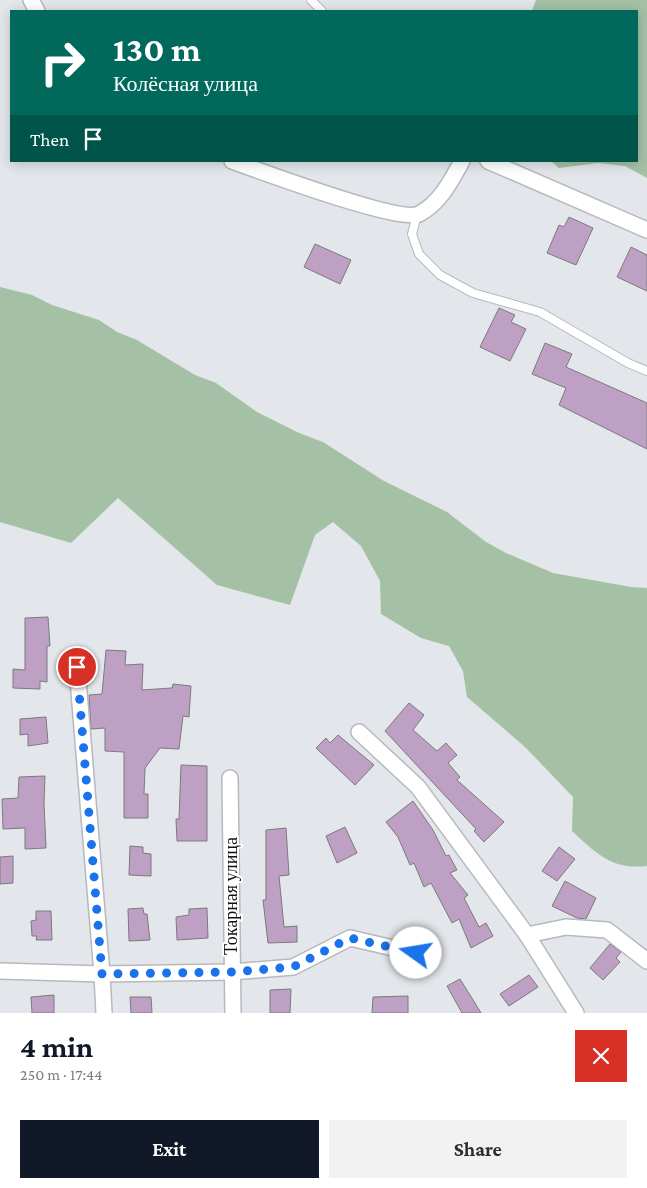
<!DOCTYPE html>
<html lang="en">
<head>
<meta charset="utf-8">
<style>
  body { margin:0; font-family:"Crimson Pro",serif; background:#f2f2f3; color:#2b2b33; height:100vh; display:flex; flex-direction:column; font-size:19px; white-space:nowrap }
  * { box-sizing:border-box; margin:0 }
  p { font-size:16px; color:#7c7c81 }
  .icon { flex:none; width:28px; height:28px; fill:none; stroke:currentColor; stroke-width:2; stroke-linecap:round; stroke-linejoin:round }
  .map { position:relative; height:1013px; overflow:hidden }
  .panel { display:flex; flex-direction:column; background:#fff; flex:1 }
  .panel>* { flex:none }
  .guide { position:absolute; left:10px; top:10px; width:628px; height:152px; border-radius:0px; box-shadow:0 2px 12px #0003; background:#00695c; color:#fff; overflow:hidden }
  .pin { position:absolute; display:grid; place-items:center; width:42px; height:42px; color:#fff; margin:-21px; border:2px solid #fff; border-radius:50%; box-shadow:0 1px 5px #0007 }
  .me { position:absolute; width:55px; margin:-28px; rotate:283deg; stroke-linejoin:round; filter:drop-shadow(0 0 4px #0008) }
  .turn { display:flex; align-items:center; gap:18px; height:105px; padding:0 20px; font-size:22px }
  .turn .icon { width:65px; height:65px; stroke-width:2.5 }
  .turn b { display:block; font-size:35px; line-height:42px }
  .then { display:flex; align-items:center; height:48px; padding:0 20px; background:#0003; gap:10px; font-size:19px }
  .round { display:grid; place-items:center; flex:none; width:52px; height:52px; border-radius:0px; background:#f2f2f3 }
  .head { display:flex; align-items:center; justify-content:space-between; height:85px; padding:0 20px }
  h1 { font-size:30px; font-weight:700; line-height:38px; color:#111827 }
  .primary-button { display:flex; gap:10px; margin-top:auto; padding:10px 20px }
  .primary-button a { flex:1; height:58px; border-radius:0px; background:#111827; color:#fff; font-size:20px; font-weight:700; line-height:58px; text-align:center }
  .primary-button a+a { background:#f2f2f3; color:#2b2b33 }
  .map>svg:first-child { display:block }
  .green { fill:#a4c1a6 }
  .building { fill:#bda0c3; stroke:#7d7a7e }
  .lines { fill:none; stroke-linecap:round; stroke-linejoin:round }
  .lane-casing { stroke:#b6b9bd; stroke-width:10 }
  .street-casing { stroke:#b6b9bd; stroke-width:18 }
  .lane { stroke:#fff; stroke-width:8 }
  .street { stroke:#fff; stroke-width:15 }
  .route { stroke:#1a73e8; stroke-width:9; stroke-dasharray:0 16.2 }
  .labels { text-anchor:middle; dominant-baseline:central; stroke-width:4; stroke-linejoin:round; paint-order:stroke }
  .street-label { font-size:18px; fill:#0f1011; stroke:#fff }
</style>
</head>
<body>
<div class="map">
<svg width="647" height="1013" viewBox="0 0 647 1013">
  <rect width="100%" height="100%" fill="#e3e6ea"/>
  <!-- green -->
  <g class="green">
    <polygon points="536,0 647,0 647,178 625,166 598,163 559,168 551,161 636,161 636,11 532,11"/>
    <path d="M0,287L32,295L52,305L99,320L117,332L137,340L195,375L216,383L257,412L299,433L323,442L384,481L447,512L486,542L506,553L553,573L631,587L647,588V866C612,870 597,854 572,831L573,797L525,747L467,697L463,671L449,646L421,638L381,614L380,581L361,546L333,522L315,535L290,605L217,585L118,498L71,543L0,522Z"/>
  </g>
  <!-- building -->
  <g class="building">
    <polygon points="569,217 593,228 576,265 547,253 559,225 564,227"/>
    <polygon points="315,244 351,260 340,284 304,267"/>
    <polygon points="631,247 647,255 647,291 617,277"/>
    <polygon points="499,308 515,315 511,322 526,329 510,361 480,347"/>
    <polygon points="545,343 572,354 566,367 647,403 647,449 559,405 566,388 532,374"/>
    <polygon points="48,617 50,646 47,646 47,682 40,681 40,689 13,688 13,669 25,670 25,618"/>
    <polygon points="106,650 126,651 125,665 143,664 142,690 172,688 173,684 191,686 189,717 183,716 179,749 160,748 145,768 144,794 148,794 148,818 124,818 124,752 105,751 105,728 91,729 89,695 102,694"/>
    <polygon points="409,703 424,715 413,730 437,751 446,743 457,755 448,763 460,777 457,780 504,822 484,842 474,831 476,829 385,731"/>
    <polygon points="46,717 48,743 28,746 28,734 20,735 20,719"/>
    <polygon points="338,735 374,765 355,785 316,748 326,738 330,743"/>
    <polygon points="181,765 207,766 207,841 177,841 176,819 179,819"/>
    <polygon points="45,776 44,803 46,848 25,849 25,828 3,829 2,799 18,798 19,777"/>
    <polygon points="413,801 433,830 446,856 449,855 457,870 450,873 468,895 464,898 479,927 486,923 493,936 471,948 459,919 452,923 431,883 424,887 414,863 410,865 398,837 386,822"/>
    <polygon points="345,827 357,853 337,863 326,836"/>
    <polygon points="286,828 289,875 279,876 284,927 297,926 297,942 268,943 263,900 266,900 266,830"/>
    <polygon points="130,846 143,847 143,853 151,854 151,876 129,875"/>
    <polygon points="559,847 575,859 557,881 542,871"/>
    <polygon points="13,856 13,883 0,884 0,857"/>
    <polygon points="565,881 596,898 586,919 577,918 552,906"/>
    <polygon points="143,908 144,914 147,914 150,940 129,941 128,909"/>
    <polygon points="207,908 208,938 177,940 176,917 189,915 189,909"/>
    <polygon points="36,911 51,911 52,940 36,940 37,936 32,936 31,921 36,920"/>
    <polygon points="610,944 621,952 616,958 620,962 603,980 590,968"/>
    <polygon points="529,975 538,987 509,1006 500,994"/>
    <polygon points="460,979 475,1003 481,1013 462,1013 447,986"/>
    <polygon points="291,989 290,1013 270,1013 270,990"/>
    <polygon points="54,995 54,1013 32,1013 31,997"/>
    <polygon points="408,996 408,1013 372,1013 373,997"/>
    <polygon points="130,997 151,997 152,1013 131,1013"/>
  </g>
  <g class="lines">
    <!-- lane casing -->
    <g class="lane-casing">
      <g id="lane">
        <polyline points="311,0 322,11"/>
        <polyline points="417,215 412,234 419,254 440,275 473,293 540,312 628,363 647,371"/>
      </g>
    </g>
    <!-- street casing -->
    <g class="street-casing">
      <g id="street">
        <polyline points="31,0 37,11"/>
        <path d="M232,161C260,171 400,223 419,214C440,203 451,181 462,161"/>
        <polyline points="488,161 647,230"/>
        <polyline points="77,667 102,974 104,1013"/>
        <polyline points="359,732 418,787 527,935 576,1013"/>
        <polyline points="230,778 233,1013"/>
        <polyline points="527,935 566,927 607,930 647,961"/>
        <polyline points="0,971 102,974 232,972 293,967 350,938 432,957"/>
      </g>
    </g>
    <!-- lane -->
    <use href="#lane" class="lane"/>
    <!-- street -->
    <use href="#street" class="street"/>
  </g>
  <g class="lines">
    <!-- route -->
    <polyline class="route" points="77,667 102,974 232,972 293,967 350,938 416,953"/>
  </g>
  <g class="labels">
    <!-- street labels -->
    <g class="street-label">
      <text transform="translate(231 896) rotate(-90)">Токарная улица</text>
    </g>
  </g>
</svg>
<div class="pin" style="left:77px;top:667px;background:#d93025"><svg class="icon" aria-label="arrive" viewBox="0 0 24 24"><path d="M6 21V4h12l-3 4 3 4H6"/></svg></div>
<svg class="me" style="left:416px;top:953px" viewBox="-20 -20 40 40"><circle r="19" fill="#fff"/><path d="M0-13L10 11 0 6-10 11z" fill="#1a73e8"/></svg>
<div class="guide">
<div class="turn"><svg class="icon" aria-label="right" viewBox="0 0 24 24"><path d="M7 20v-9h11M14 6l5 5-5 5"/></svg><div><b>130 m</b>Колёсная улица</div></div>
<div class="then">Then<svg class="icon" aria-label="arrive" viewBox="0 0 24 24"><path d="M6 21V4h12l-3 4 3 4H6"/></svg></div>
</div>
</div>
<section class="panel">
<div class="head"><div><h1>4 min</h1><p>250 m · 17:44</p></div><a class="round" style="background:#d93025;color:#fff"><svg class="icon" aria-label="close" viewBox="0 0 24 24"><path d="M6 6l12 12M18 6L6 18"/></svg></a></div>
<div class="primary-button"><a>Exit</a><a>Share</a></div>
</section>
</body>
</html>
